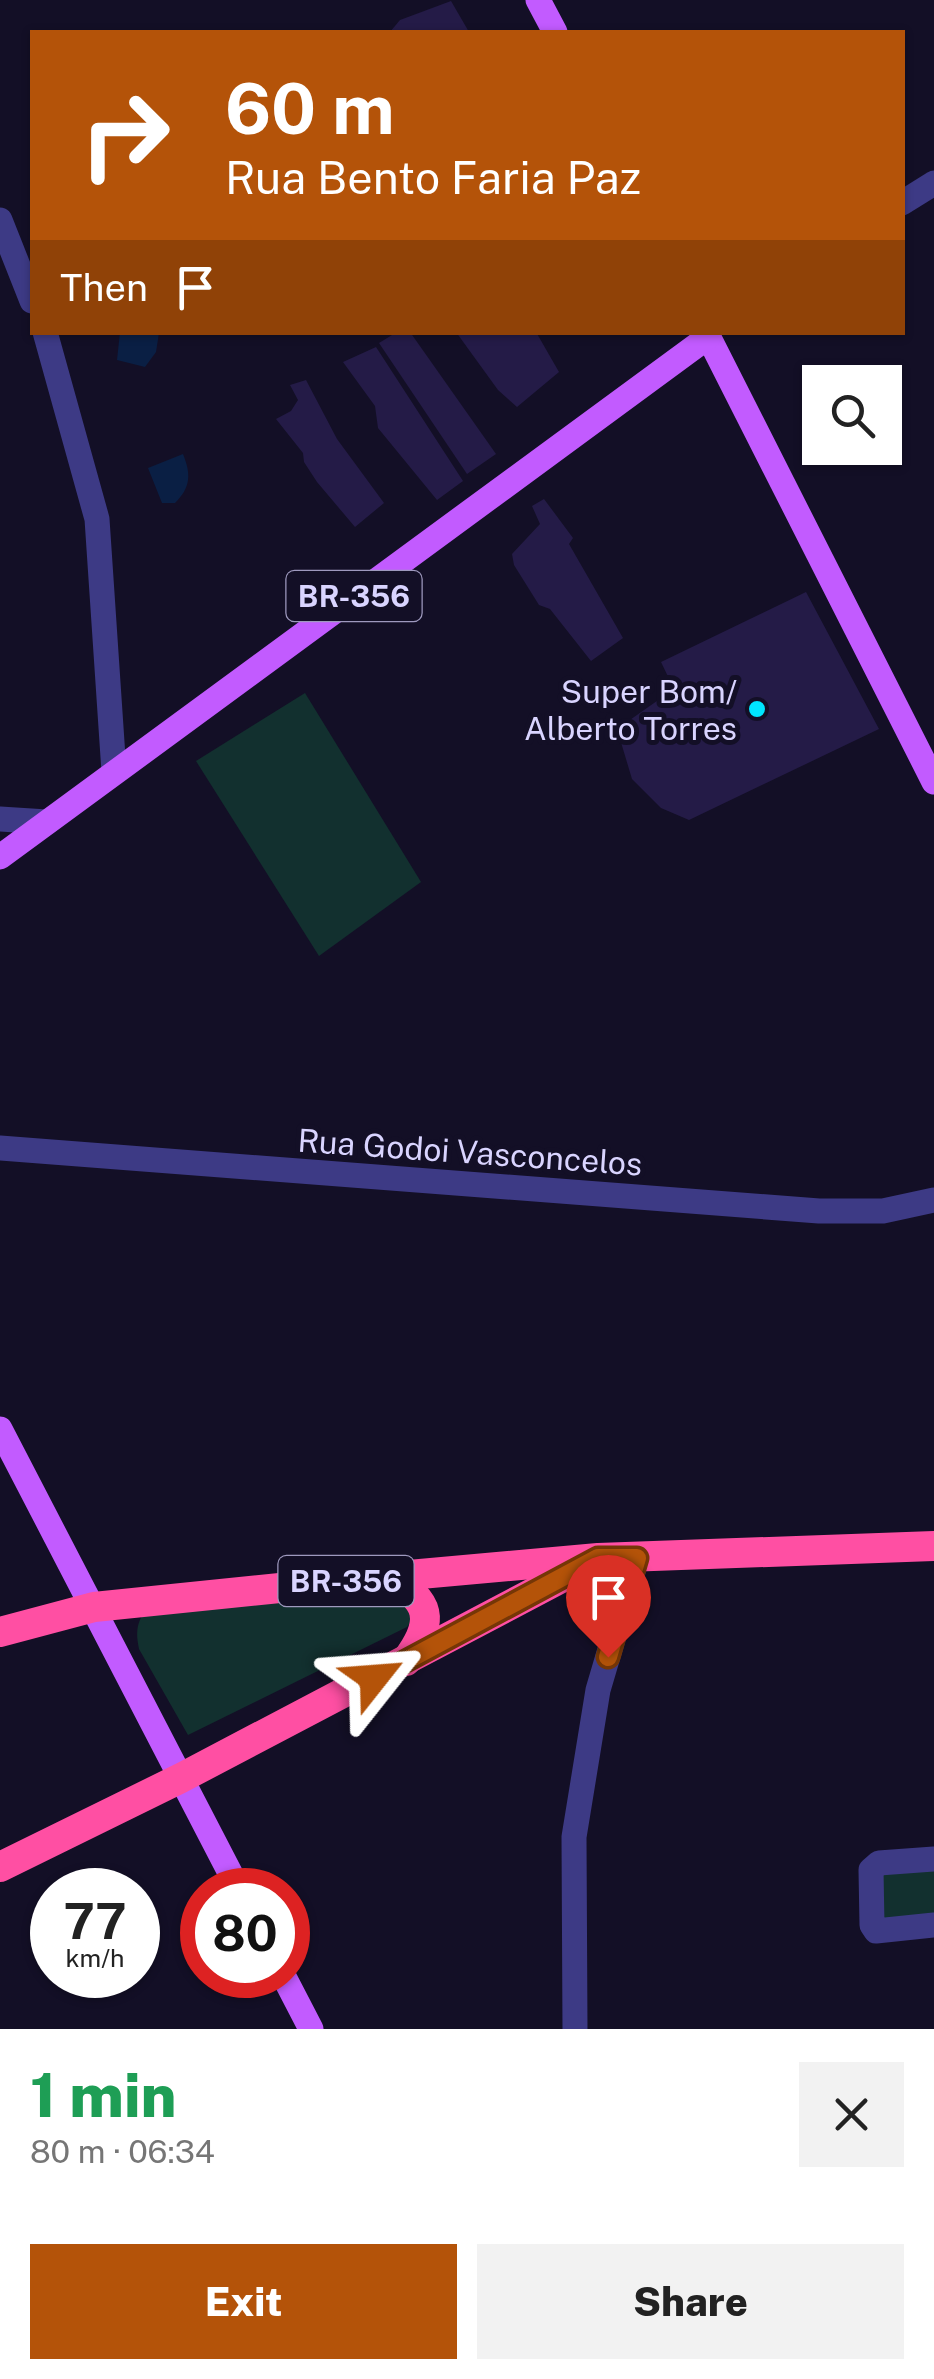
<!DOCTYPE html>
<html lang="en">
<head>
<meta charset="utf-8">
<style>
  body { margin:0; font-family:"Public Sans",sans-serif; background:#f2f2f2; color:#222; height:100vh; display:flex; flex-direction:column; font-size:38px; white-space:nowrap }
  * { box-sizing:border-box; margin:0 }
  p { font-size:32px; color:#767676 }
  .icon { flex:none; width:55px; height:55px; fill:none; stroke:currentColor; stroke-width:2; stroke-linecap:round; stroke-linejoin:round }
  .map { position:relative; height:2029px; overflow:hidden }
  .sheet { display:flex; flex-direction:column; background:#fff; flex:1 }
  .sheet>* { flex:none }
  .hud { position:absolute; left:30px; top:30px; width:875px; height:305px; border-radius:0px; box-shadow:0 2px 8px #0004; background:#b45309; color:#fff; overflow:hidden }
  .buttons { position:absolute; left:802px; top:365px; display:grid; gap:20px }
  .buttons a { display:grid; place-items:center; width:100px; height:100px; border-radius:0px; background:#fff; box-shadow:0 2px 8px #0004; font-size:50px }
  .speed { position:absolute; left:30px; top:1868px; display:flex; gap:20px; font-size:50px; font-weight:700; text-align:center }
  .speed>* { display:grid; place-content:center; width:130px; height:130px; border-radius:50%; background:#fff; box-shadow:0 2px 8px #0004; line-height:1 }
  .speed small { font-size:25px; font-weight:400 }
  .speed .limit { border:15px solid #d22; background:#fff; color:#111 }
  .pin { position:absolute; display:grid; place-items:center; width:85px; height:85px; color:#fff; margin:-102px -42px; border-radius:50% 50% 50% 0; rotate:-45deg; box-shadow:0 0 10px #0007 }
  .pin .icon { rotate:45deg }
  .me { position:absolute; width:110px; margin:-55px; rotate:62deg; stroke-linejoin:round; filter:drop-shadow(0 0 8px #0008) }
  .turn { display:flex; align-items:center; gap:35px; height:210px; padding:0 30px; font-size:45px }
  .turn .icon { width:130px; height:130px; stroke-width:2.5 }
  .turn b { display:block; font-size:70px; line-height:85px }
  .then { display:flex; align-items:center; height:95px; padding:0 30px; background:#0003; gap:20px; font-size:38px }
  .round { display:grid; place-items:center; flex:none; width:105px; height:105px; border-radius:0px; background:#f2f2f2 }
  .headline { display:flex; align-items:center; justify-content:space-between; height:170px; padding:0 30px }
  h1 { font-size:60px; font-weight:800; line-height:75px; color:#1e9e55 }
  .button { display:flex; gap:20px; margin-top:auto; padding:20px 30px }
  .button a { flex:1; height:115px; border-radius:0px; background:#b45309; color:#fff; font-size:40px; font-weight:800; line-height:115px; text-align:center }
  .button a+a { background:#f2f2f2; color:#222 }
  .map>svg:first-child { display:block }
  .green { fill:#12302f }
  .water { fill:#0a1f44 }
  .building { fill:#241b47 }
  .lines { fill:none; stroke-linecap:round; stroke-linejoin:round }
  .minor { stroke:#3d3a85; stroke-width:25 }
  .major { stroke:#c25bff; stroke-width:25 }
  .highway { stroke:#ff4fa3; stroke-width:30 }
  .route-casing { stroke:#753606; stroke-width:25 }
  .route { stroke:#b45309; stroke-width:18 }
  .poi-dot { fill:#00e5ff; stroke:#130f26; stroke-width:4 }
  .labels { text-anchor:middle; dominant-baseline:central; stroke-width:10; stroke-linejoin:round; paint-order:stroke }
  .shield { fill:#130f26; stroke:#9e99be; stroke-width:2.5 }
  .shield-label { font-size:30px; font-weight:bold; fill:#d9d4ff }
  .poi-label { font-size:32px; fill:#d9d4ff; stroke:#130f26; text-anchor:end }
  .street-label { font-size:32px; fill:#d9d4ff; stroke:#130f26 }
</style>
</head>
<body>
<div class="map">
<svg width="934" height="2029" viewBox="0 0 934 2029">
  <rect width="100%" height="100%" fill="#130f26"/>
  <!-- green -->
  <g class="green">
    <polygon points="305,693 421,882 319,956 196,761"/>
    <path d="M407,1598L417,1613L407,1627L188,1735L139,1649C135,1630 137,1620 150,1605Z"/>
    <polygon points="934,1865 934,1916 878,1924 877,1866"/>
  </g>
  <!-- water -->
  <g class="water">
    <polygon points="120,332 159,333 156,352 145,367 117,360"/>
    <path d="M183,454C191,474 191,487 175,503H162L148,468Z"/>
  </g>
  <!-- building -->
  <g class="building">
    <polygon points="451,1 469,32 390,32 400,20"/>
    <polygon points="397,332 410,332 496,454 467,474 379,343"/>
    <polygon points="456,332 536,332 559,372 517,407 498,390"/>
    <polygon points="376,347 463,481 437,500 378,428 375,406 343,362"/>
    <polygon points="306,380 337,439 384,503 355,527 317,482 304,462 303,453 276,419 291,411 298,400 290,385"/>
    <polygon points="544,499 573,538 569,544 623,638 591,661 550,609 539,605 514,565 512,554 540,524 532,506"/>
    <polygon points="806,592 879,729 689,820 661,808 632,779 617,729 674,689 661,662"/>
  </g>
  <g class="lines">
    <!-- minor -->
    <g class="minor">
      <polyline points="902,203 934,183"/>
      <polyline points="0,220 32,301"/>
      <polyline points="45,332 97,519 114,772"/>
      <polyline points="0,819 47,822"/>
      <polyline points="0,1148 819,1211 883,1211 934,1200"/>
      <polyline points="934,1859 879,1863 871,1870 872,1925 876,1931 934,1925"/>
      <polyline points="575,2029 574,1837 598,1690 637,1558"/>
    </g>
    <!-- major -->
    <g class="major">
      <polyline points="538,0 555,32"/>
      <polyline points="706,332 934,782"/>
      <polyline points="0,857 708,337"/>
      <polyline points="0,1429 239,1890"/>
      <polyline points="283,1975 311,2029"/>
    </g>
    <!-- highway -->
    <g class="highway">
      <path d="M387,1577C431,1599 436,1621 406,1661"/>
      <polyline points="0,1632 94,1607 387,1577 598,1558 934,1546"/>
      <polyline points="0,1867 181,1778 584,1566"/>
    </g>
  </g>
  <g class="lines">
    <!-- route casing -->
    <g class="route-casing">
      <polyline id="route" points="374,1678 598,1558 637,1558 608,1657"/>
    </g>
    <!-- route -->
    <use href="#route" class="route"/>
  </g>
  <!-- markers -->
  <circle class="poi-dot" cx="757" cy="709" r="10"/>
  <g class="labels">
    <!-- shield labels -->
    <g class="shield">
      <rect x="286.5" y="571" width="135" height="50" rx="8"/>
      <rect x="278.5" y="1556" width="135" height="50" rx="8"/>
    </g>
    <g class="shield-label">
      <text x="354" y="596">BR-356</text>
      <text x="346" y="1581">BR-356</text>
    </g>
    <!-- poi labels -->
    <g class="poi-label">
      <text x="737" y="691">Super Bom/<tspan x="737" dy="37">Alberto Torres</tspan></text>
    </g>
    <!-- street labels -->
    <g class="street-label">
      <text transform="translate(470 1152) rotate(4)">Rua Godoi Vasconcelos</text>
    </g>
  </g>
</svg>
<div class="buttons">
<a><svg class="icon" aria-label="search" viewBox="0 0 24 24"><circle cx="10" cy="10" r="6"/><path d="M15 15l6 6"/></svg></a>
</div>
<div class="speed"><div>77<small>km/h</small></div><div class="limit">80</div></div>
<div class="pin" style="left:608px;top:1657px;background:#d93025"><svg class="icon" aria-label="arrive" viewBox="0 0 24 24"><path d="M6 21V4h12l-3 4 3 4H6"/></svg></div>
<svg class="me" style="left:374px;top:1678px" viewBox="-20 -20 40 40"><path d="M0-17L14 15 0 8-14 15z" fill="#b45309" stroke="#fff" stroke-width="4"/></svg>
<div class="hud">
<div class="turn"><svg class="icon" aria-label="right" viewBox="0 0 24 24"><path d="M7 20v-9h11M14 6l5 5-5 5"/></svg><div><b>60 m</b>Rua Bento Faria Paz</div></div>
<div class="then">Then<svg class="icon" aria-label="arrive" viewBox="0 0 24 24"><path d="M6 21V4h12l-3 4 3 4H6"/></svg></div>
</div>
</div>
<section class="sheet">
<div class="headline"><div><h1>1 min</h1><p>80 m · 06:34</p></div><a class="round"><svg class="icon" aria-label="close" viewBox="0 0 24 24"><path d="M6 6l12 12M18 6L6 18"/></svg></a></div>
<div class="button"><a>Exit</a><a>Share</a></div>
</section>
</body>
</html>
